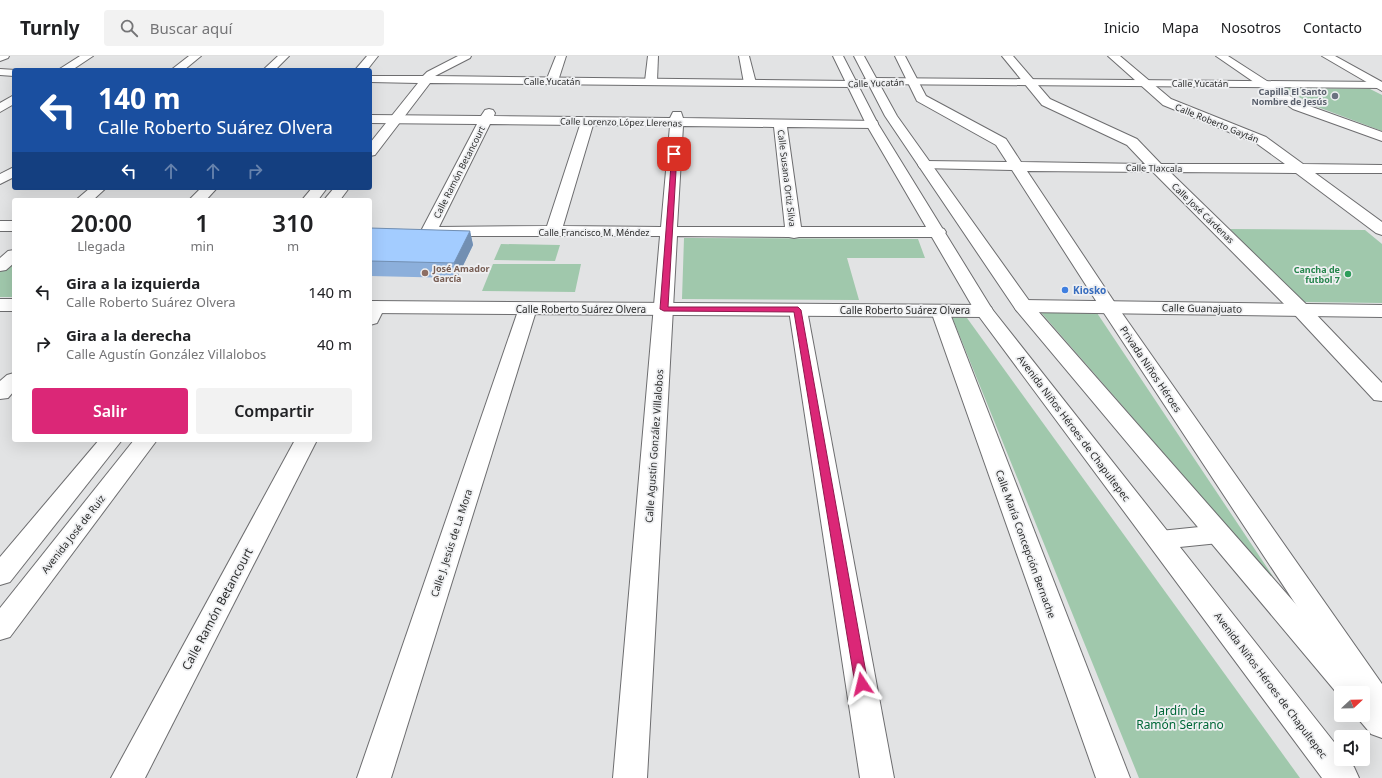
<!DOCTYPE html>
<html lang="es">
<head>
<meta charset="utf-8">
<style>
  body { margin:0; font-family:"Noto Sans",sans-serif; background:#f2f2f2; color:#202124; height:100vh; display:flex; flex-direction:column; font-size:15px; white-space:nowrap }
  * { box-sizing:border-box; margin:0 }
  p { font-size:13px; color:#757577 }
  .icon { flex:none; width:22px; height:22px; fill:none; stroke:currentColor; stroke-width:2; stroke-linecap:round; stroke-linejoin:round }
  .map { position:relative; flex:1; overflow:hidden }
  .panel { position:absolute; left:12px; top:142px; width:360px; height:244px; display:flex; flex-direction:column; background:#fff; border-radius:4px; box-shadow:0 4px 16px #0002 }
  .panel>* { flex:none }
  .guide { position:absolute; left:12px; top:12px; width:360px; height:122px; border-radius:4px; box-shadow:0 4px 16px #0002; background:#1a4fa0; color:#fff; overflow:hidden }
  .needle { width:26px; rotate:68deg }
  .buttons { position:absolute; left:1334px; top:630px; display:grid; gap:8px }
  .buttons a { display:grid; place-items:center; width:36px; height:36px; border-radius:4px; background:#fff; box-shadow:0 4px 16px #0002; font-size:20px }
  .pin { position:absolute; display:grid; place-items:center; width:34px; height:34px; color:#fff; margin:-17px; border-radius:8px; box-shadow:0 2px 6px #0006 }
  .me { position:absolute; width:44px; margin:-22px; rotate:350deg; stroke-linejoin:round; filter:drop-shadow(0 0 3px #0008) }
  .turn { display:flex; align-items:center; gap:14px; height:84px; padding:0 20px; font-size:18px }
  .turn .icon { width:52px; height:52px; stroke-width:2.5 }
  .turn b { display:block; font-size:28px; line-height:34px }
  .lanes { display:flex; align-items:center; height:38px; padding:0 20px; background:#0003; justify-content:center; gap:20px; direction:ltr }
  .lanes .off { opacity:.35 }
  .eta { display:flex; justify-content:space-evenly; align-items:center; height:68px; text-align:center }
  .eta b { font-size:24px; font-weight:600; line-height:28px }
  .action { display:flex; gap:8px; margin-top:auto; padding:8px 20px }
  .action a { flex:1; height:46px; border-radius:4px; background:#db2777; color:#fff; font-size:16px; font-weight:600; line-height:46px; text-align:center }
  .action a+a { background:#f2f2f2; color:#202124 }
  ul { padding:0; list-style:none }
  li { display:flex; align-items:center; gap:12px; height:52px; padding:0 20px }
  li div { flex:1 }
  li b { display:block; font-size:15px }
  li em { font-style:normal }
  header { display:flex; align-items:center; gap:24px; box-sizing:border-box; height:56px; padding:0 20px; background:#fff; border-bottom:1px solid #e0e0e0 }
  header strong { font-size:19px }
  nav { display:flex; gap:22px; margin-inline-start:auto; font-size:14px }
  .search { width:280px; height:36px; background:#f2f2f2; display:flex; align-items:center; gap:10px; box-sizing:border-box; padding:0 14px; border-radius:4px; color:#757577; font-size:15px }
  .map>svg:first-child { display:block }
  .green { fill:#a0c8ac }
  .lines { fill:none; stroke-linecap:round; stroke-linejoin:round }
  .minor-casing { stroke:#6d6d6f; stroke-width:2 }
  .tertiary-casing { stroke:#6d6d6f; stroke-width:2 }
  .secondary-casing { stroke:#6d6d6f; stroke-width:2 }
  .minor { fill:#fff; fill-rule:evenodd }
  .tertiary { fill:#fff; fill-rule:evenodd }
  .secondary { fill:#fff; fill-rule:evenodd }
  .wall { fill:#8cafdb }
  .shaded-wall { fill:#728fb2 }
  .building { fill:#a3ccff; stroke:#728fb2 }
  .route { fill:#db2777; stroke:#8e194d }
  .worship-dot { fill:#6b7280; stroke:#eff0f2; stroke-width:1.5 }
  .education-dot { fill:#8d6e63; stroke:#eff0f2; stroke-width:1.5 }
  .leisure-dot { fill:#2e9e5b; stroke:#eff0f2; stroke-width:1.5 }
  .shop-dot { fill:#3f7fe0; stroke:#eff0f2; stroke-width:1.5 }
  .labels { text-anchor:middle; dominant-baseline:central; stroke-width:3.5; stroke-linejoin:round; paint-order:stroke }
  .far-street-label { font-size:9px; fill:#2c2d2d; stroke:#eff0f2 }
  .far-worship-label { font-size:9px; font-weight:bold; fill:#5b616d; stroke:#eff0f2; text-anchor:end }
  .far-education-label { font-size:9px; font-weight:bold; fill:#785e54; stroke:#eff0f2; text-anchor:start }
  .far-leisure-label { font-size:9px; font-weight:bold; fill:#27864d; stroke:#eff0f2; text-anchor:end }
  .shop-label { font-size:10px; font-weight:bold; fill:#366cbe; stroke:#eff0f2; text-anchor:start }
  .street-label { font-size:10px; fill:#2c2d2d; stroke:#eff0f2 }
  .near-street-label { font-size:12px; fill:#2c2d2d; stroke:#eff0f2 }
  .near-park-label { font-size:12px; fill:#006838; stroke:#eff0f2 }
</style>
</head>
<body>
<header>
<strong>Turnly</strong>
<div class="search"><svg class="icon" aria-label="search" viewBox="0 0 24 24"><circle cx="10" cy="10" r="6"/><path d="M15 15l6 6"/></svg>Buscar aquí</div>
<nav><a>Inicio</a><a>Mapa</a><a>Nosotros</a><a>Contacto</a></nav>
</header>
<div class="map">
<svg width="1382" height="722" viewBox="0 0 1382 722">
  <rect width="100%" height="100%" fill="#e2e3e4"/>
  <!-- green -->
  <g class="green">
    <polygon points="1283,32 1370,33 1382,39 1382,75 1315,50"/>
    <polygon points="1230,173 1365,174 1382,188 1382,247 1302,246"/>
    <polygon points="684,182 918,183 925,202 847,202 859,244 682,243"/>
    <polygon points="501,188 560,189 555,205 494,204"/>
    <polygon points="14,203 14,241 0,241 0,214"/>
    <polygon points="493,208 581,208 575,236 482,235"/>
    <polygon points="1038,253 1095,254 1278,528"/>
    <polygon points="952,261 967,262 1300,722 1139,722"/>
  </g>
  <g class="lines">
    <!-- minor casing -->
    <g class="minor-casing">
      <g id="minor">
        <polygon points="0,0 9,0 8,2 0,5"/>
        <polygon points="80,0 93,0 72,14 58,14"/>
        <polygon points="189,0 201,0 184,14 171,14"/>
        <polygon points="278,0 289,0 275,14 263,14"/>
        <polygon points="367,0 378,0 367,14 355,14"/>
        <polygon points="556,0 566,0 558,25 556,27 548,27 546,25"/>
        <polygon points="648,0 658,0 657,25 655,27 647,27 645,25"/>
        <polygon points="739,0 749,0 756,27 754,29 746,29 744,27"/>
        <path d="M895,0H905L926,40L1006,83L1021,106L1145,108L1127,89L1042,49L1002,0H1013L1050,43L1137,83L1161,108H1285L1256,87L1163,49L1108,0H1120L1171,43L1266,81L1303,108L1382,109V117H1315L1382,166V179L1376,177L1296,117L1170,116L1308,250L1382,327V345L1374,344L1294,258L1153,116L1027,115L1117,250L1382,628V666C1366,660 1363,654 1363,637H1354L1100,251L1012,114L920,112L918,109L920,106L925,105L1007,106L996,89L917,45Z"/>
        <polygon points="1216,0 1228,0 1301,47 1382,76 1382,85 1293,53"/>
        <polygon points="1322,0 1335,0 1382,26 1382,35"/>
        <polygon points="14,39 14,48 0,56 0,47"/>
        <path d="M489,53L493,54L495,57L494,60L670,62L673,56H681L683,62L877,65L878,68L877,71L872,72L787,71L801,171H938L944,173L946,176L944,179L938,181H799L794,182L789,181L677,180L647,722H613L660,180H441C435,178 430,180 423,178L421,175L477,68L370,67V59L481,60L485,54ZM490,68L580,69L547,170L439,171ZM593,69L670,70L661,171L563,170ZM683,70L774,71L785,171H677Z"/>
        <polygon points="14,111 14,121 0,128 0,118"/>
        <polygon points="90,132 106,132 93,144 76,144"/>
        <polygon points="201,132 217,132 206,144 189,144"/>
        <rect x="0" y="165" width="14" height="10"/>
        <polygon points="14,194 14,207 6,214 0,215 0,202 8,195"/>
        <polygon points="376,245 383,247 385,251 377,267 370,269 370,247"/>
        <polygon points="528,246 535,248 537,252 391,722 357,722 519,252 521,248"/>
        <polygon points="798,248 805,250 807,254 894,722 860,722 789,254 791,250"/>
        <polygon points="940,249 947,251 949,255 1130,722 1096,722 931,255 933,251"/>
        <polygon points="14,317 14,335 8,342 0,343 0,325 7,319"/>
        <polygon points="295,384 317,384 145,722 111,722"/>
        <polygon points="1219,469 1228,472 1232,478 1228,484 1219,487 1160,493 1151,490 1147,484 1151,478 1160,475"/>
      </g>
    </g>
    <!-- tertiary casing -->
    <g class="tertiary-casing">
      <g id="tertiary">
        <polygon points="458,0 471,0 470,2 435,20 852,25 873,22 1382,26 1382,32 873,28 852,31 430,27 375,99 370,100 370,87 418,27 370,26 370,20 423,20 427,16"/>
        <polygon points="0,13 16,14 14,14 14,20 0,19"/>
        <polygon points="312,132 327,132 318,144 302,144"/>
        <polygon points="334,132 349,132 340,144 324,144"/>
        <rect x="0" y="243" width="14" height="12"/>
        <polygon points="1023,244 1382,249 1382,261 1023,256 1016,254 1014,250 1016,246"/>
        <polygon points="370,245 984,249 991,251 993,255 991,259 984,261 370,257"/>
        <polygon points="99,384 122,384 10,526 0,529 0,501"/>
        <polygon points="134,384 157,384 10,581 0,584 0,552"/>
      </g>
    </g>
    <!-- secondary casing -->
    <g class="secondary-casing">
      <g id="secondary">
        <polygon points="833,0 843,0 878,68 992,253 1341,695 1341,703 1347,703 1354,711 1359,722 1322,722 975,255 866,68"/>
        <polygon points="854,0 864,0 897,60 1030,246 1366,628 1369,635 1374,637 1382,646 1382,682 1371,678 1355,659 1363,659 1363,637 1341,637 1341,642 1016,254 885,60"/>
      </g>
    </g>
    <!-- minor -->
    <use href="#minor" class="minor"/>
    <!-- tertiary -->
    <use href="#tertiary" class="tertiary"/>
    <!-- secondary -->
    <use href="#secondary" class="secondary"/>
  </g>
  <!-- wall -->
  <polygon class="wall" points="370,172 470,175 473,189 457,222 370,220"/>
  <!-- shaded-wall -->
  <polygon class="shaded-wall" points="470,175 473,189 457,222 454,207"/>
  <!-- building -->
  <polygon class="building" points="370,172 470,175 454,207 370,205"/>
  <!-- route -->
  <polygon class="route" points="672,96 677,98 668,251 798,251 801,254 868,628 866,632 862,634 857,632 855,628 794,256 664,255 660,253"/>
  <!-- markers -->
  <circle class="worship-dot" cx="1335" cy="40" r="4"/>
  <circle class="education-dot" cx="425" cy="217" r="4"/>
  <circle class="leisure-dot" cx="1348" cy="218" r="4"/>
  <circle class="shop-dot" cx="1065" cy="234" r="4"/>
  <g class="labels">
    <!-- far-street labels -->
    <g class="far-street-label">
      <text x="552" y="25">Calle Yucatán</text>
      <text transform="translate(876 27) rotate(-2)">Calle Yucatán</text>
      <text x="1200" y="27">Calle Yucatán</text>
      <text transform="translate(621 66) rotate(1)">Calle Lorenzo López Llerenas</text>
      <text transform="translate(1217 67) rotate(22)">Calle Roberto Gaytán</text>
      <text transform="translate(1154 112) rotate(1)">Calle Tlaxcala</text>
      <text transform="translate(459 116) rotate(-63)">Calle Ramón Betancourt</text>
      <text transform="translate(787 122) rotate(83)">Calle Susana Ortiz Silva</text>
      <text transform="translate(1203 157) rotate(44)">Calle José Cárdenas</text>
      <text x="594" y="176">Calle Francisco M. Méndez</text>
    </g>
    <!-- far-worship labels -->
    <g class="far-worship-label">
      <text x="1327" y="35">Capilla El Santo<tspan x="1327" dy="10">Nombre de Jesús</tspan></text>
    </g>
    <!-- far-education labels -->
    <g class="far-education-label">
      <text x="433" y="212">José Amador<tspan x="433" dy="10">García</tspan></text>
    </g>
    <!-- far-leisure labels -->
    <g class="far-leisure-label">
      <text x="1340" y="213">Cancha de<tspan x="1340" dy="10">futbol 7</tspan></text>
    </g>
    <!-- shop labels -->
    <g class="shop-label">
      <text x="1073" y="234">Kiosko</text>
    </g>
    <!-- street labels -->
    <g class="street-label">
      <text transform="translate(1202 252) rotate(1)">Calle Guanajuato</text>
      <text x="581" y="253">Calle Roberto Suárez Olvera</text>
      <text x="905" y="254">Calle Roberto Suárez Olvera</text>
      <text transform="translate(1151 313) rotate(56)">Privada Niños Héroes</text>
      <text transform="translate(1074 372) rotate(53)">Avenida Niños Héroes de Chapultepec</text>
      <text transform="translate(654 390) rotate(-86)">Calle Agustín González Villalobos</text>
      <text transform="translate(73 478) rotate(-52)">Avenida José de Ruiz</text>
      <text transform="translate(451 487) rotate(-72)">Calle J. Jesús de La Mora</text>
      <text transform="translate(1026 488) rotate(70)">Calle María Concepción Bernache</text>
      <text transform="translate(1271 629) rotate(53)">Avenida Niños Héroes de Chapultepec</text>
    </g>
    <!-- near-street labels -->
    <g class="near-street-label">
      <text transform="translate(217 553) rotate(-62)">Calle Ramón Betancourt</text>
    </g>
    <!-- near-park labels -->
    <g class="near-park-label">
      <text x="1180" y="654">Jardín de<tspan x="1180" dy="14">Ramón Serrano</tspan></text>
    </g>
  </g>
</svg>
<div class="buttons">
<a><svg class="needle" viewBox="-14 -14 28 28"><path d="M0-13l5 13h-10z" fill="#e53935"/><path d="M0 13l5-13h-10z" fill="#757577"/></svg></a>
<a><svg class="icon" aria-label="sound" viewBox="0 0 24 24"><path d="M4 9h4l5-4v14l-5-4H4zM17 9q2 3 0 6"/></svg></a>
</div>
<div class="pin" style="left:674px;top:98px;background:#d93025"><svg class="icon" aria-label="arrive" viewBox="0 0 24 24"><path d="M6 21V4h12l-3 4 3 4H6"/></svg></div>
<svg class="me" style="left:862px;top:628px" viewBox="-20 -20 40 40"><path d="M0-17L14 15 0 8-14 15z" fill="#db2777" stroke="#fff" stroke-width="4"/></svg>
<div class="guide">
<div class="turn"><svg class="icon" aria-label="left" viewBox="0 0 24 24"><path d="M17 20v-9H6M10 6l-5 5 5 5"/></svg><div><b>140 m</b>Calle Roberto Suárez Olvera</div></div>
<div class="lanes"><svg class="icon" aria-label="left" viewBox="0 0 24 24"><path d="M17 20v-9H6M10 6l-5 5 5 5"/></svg><svg class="icon off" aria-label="ahead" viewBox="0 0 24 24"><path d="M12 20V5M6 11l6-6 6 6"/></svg><svg class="icon off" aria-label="ahead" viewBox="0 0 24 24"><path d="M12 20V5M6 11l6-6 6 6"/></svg><svg class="icon off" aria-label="right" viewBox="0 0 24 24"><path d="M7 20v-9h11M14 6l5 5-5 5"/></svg></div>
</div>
<section class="panel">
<div class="eta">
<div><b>20:00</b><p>Llegada</p></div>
<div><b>1</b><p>min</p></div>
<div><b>310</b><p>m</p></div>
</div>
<ul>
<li><svg class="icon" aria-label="left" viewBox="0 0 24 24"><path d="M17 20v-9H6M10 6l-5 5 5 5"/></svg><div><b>Gira a la izquierda</b><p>Calle Roberto Suárez Olvera</p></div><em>140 m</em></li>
<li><svg class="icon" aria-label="right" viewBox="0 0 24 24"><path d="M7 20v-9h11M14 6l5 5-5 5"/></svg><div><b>Gira a la derecha</b><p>Calle Agustín González Villalobos</p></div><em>40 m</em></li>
</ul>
<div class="action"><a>Salir</a><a>Compartir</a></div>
</section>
</div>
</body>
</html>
